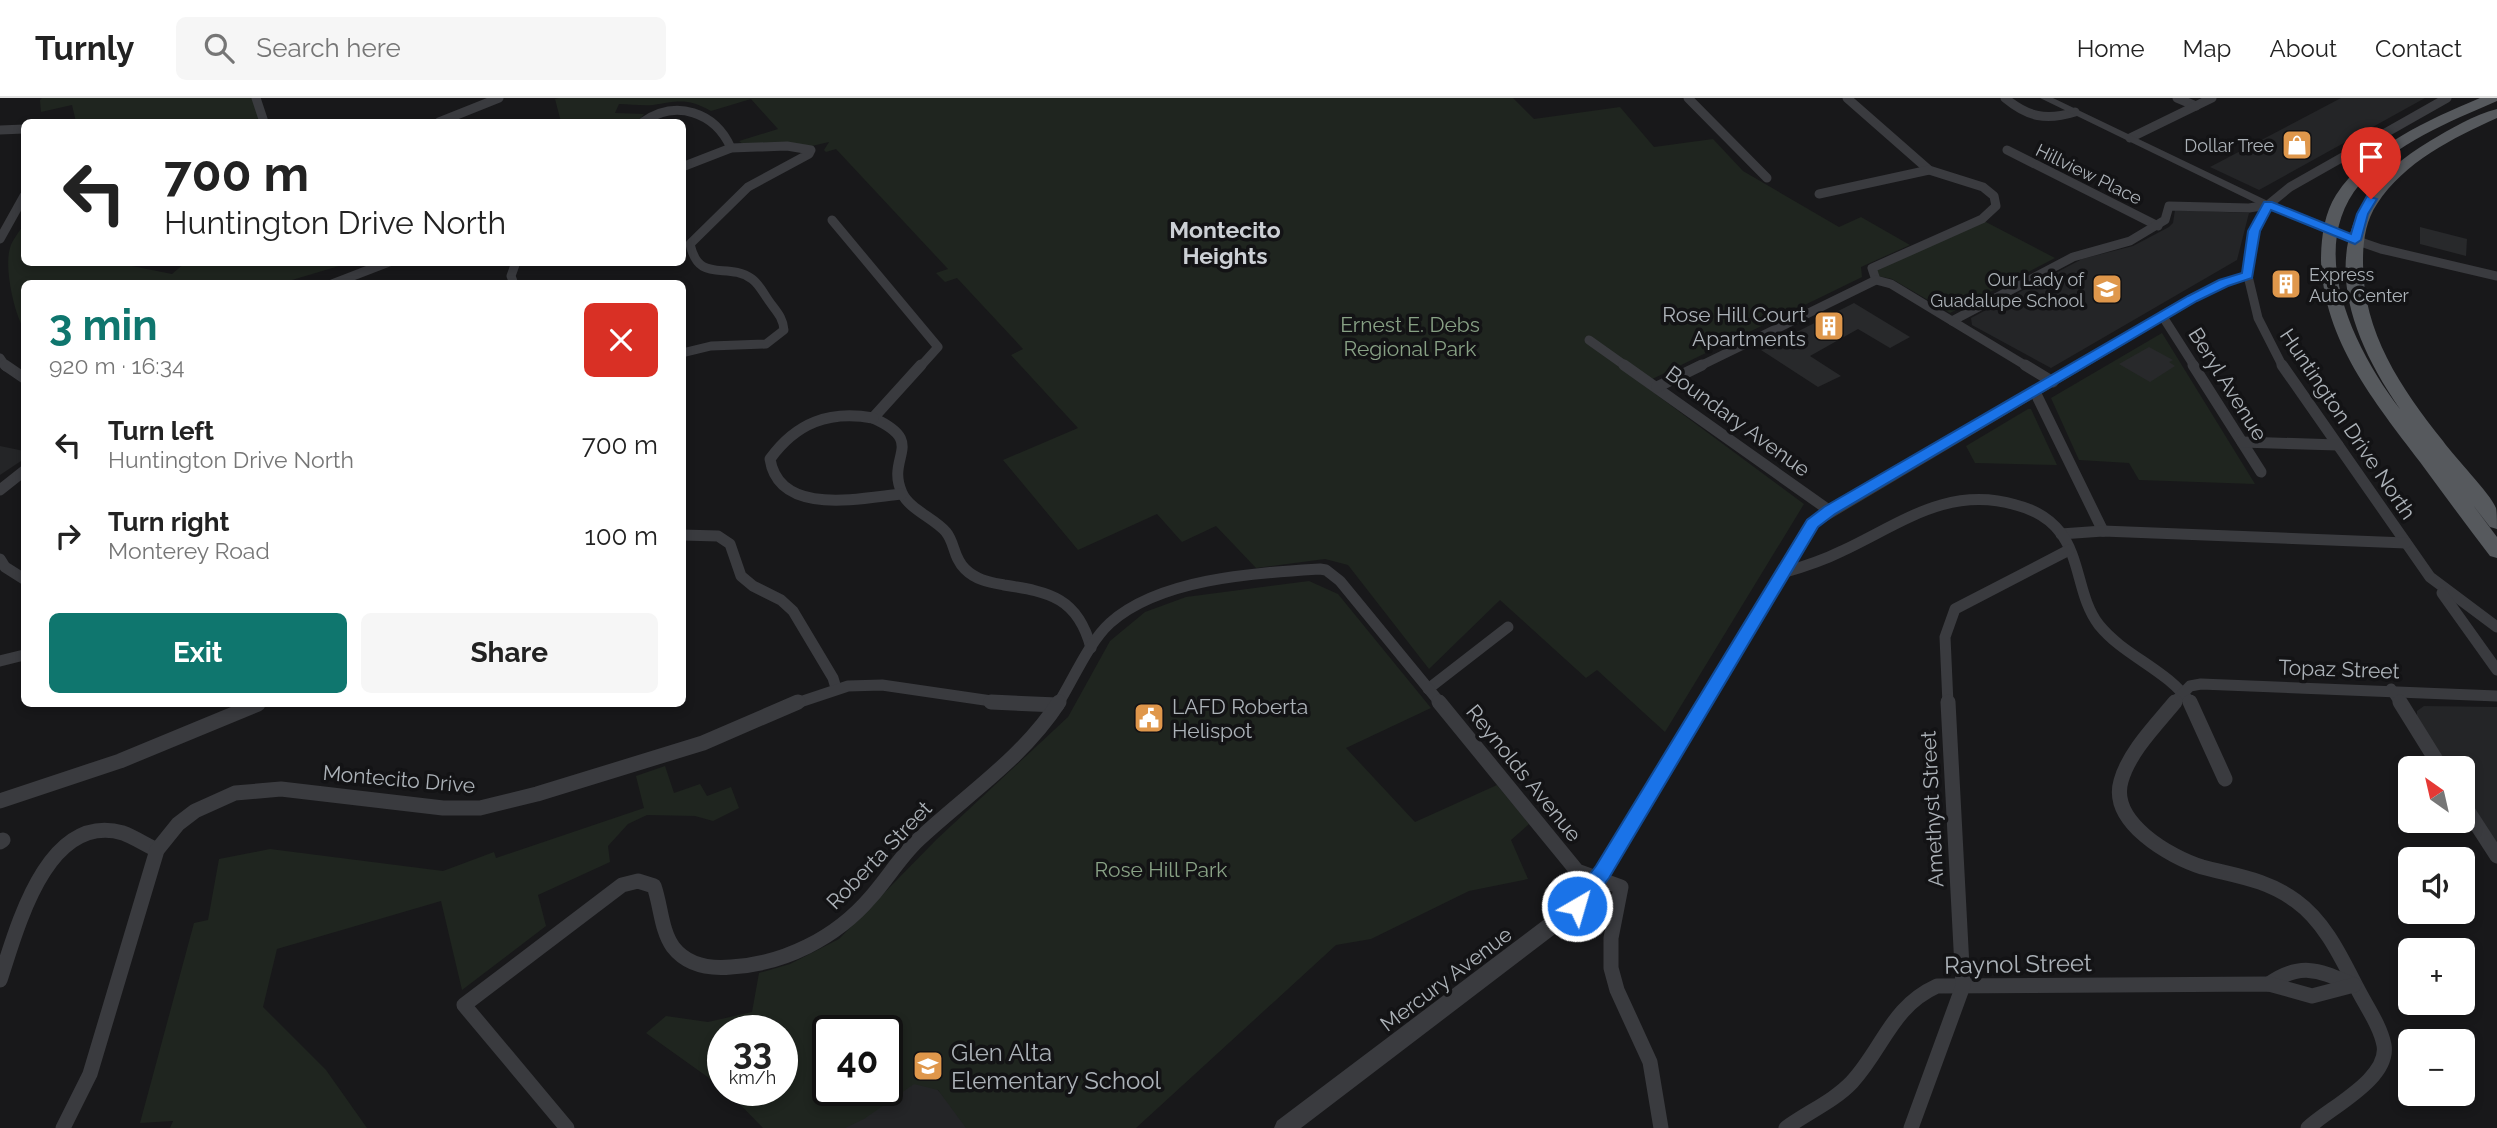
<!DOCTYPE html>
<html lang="en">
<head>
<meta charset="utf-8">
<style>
  body { margin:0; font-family:Raleway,sans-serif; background:#f6f6f6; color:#222; height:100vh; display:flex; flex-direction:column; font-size:26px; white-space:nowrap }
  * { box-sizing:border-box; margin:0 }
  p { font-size:23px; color:#767676 }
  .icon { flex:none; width:38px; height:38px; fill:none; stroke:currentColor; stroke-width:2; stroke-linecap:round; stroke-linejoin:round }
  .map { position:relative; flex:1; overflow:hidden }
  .details { position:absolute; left:21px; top:182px; width:665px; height:427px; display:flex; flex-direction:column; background:#fff; border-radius:10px; box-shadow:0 4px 10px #0003 }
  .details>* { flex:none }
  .banner { position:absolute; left:21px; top:21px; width:665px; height:147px; border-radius:10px; box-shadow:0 4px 10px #0003; background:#fff; color:#222; overflow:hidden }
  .needle { width:46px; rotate:326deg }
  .tools { position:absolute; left:2398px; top:658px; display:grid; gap:14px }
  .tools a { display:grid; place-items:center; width:77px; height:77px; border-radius:10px; background:#fff; box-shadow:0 4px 10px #0003; font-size:35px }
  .speed { position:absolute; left:707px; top:917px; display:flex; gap:14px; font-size:35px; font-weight:700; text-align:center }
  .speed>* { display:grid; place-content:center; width:91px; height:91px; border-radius:50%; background:#fff; box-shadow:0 4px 10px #0003; line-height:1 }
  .speed small { font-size:18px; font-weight:400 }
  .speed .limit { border:4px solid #111; border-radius:10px; background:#fff; color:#111 }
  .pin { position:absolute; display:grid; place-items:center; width:60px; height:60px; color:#fff; margin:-72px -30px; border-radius:50% 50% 50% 0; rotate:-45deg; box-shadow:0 0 7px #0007 }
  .pin .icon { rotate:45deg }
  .me { position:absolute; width:77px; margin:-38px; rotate:38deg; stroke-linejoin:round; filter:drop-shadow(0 0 5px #0008) }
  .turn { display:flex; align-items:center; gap:24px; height:147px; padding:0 28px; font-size:32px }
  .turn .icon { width:91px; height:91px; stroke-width:2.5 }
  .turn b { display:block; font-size:49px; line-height:60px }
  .round { display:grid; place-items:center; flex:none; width:74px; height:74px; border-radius:10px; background:#f6f6f6 }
  .overview { display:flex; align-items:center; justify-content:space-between; height:119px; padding:0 28px }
  h1 { font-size:42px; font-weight:700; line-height:52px; color:#0f766e }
  .cta { display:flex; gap:14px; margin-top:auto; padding:14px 28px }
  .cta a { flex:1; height:80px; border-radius:10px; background:#0f766e; color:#fff; font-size:28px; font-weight:700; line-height:80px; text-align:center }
  .cta a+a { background:#f6f6f6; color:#222 }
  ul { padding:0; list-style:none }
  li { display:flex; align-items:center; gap:21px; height:91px; padding:0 28px }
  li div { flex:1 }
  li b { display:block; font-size:26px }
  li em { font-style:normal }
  header { display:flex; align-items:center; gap:42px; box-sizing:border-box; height:98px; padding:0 35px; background:#fff; border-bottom:2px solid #e0e0e0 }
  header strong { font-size:33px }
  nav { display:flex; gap:38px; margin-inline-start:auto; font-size:24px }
  .search { width:490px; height:63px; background:#f6f6f6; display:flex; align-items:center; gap:18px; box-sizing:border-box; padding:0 24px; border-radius:10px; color:#767676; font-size:26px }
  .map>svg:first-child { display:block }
  .built { fill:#242527 }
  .green { fill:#1f251f; fill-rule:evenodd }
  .building { fill:#28292b }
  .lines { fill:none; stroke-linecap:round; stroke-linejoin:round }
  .minor-far2 { stroke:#3a3b3f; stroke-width:9 }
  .minor-far1 { stroke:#3a3b3f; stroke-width:11 }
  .minor { stroke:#3a3b3f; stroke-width:15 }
  .tertiary { fill:#3a3b3f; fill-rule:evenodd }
  .primary { fill:#56595d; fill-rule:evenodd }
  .route { fill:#1a73e8; stroke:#114b97; stroke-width:2 }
  .labels { text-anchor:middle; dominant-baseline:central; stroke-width:7; stroke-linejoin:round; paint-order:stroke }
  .far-poi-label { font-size:18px; fill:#acb2b8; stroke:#131315; text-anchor:end }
  .far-street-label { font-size:18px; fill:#acb2b8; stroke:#131315 }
  .poi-label { font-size:21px; fill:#acb2b8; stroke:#131315; text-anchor:end }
  .park-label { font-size:21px; fill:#88a185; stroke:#131315 }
  .street-label { font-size:21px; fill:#acb2b8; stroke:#131315 }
  .far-district-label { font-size:23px; font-weight:bold; fill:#ccd0d5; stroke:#131315 }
  .near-street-label { font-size:24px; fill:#acb2b8; stroke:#131315 }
  .near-poi-label { font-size:24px; fill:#acb2b8; stroke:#131315; text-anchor:start }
</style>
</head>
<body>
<header>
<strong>Turnly</strong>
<div class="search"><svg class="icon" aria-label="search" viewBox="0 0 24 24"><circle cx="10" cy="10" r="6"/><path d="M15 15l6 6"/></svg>Search here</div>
<nav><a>Home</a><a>Map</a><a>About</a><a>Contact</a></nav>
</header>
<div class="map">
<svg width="2497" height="1030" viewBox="0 0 2497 1030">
  <rect width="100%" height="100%" fill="#18181a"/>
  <!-- built -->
  <g class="built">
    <polygon points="2341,0 2425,0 2259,92 2210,69"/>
    <polygon points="2175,112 2249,115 2237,162 2051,270 1972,227 1971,220 2082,161 2133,148 2169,129 2173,125"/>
    <polygon points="0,348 24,353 24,361 0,377"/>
    <polygon points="2424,608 2497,609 2497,746 2462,692 2462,670 2448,670 2417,622 2417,613"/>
    <polygon points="887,939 974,1030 831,1030 887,992"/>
  </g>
  <!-- green -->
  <g class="green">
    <polygon points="42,0 253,0 260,24 76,24 72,7 41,14 40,2"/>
    <path d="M559,0H1513L1534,21L1620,9L1654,49L1713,41L1743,73L1839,129L1861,119L1910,147L1861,169L1862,179L1858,181L1642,286L1804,406L1665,634L1597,572L1586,580L1500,502L1429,571L1348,467L1325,461L1256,470L1216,428L1182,444L1157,416L1078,452L1003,362L1078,330L1011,257L1023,251L957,180L945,184L936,175L948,171L836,51L826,54L824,52L829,44L812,48L744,47L739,43L778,31L751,1L711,13C687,0 679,3 653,7C642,8 630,6 619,6L615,15L644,16L638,24H561L555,1Z"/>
    <polygon points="1984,123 2055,160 1950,215 1892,181 1878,178 1876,172"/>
    <path d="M24,126V164L135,165L132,168L172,176L185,165H349L282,185L24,186V231C14,215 4,169 10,150C12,142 20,133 24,126Z"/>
    <polygon points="2162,235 2255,386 2139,382 2129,365 2079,362 2051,300"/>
    <polygon points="2028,311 2031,311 2057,367 1975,365 1966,348"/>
    <path d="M1309,483L1338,496L1431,610L1346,650L1415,724L1497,687L1529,726L1511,742L1528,781L1469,793L1371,841L1336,847L1136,1030H966L938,992L914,986L864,1021L845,1030H763L726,992H782V933H723V990L646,935L666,918L708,924L752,914L759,875L790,866L839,841L937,741L1068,619L1110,543L1145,514L1186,499ZM828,933H887V992H828Z"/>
    <polygon points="665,668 674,695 700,686 707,698 731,689 739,710 713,723 695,718 647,717 628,726 608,748 610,764 538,797 546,828 462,892 441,803 277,851 263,909 326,972 367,1030 170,1030 173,1023 140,1025 194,825 208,822 219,761 270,751 443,773 494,754 496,760 644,710 636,678"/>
  </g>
  <!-- building -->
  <g class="building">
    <polygon points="2420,129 2467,141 2466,158 2420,146"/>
    <polygon points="1854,205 1910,239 1890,250 1858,231 1810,258 1841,278 1818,289 1761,252"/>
    <polygon points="2149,249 2173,262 2169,264 2175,268 2150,284 2119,266"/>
  </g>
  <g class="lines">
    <!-- minor-far2 -->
    <g class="minor-far2">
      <polyline points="256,0 264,24"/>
      <polyline points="1688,0 1767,80"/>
      <polyline points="1847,0 1929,72 1983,89 1994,98 1996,108 1982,121 1872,170 1876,182"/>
      <path d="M2005,0C2028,19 2046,23 2075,14"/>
      <polyline points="2177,0 2196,8"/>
      <polyline points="439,24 499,0"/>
      <path d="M643,24C676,1 715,14 731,50"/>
      <polyline points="0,32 24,31"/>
      <polyline points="2130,40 2212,0"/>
      <polyline points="2007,52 2158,128"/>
      <path d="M682,69L731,50L787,48L811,52L809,56L748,89L690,146C699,187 727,163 752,181C759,186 764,196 769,203C776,213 783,219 784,232L766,246L711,248L682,255"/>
      <polyline points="1819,96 1929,72"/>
      <polyline points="832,122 938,249 920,269"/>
      <polyline points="0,141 24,98"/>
      <polyline points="2355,142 2381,151 2497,178"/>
      <polyline points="2248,178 2258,220 2283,269"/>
      <polyline points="332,186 389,164"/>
      <polyline points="514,186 511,178 516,164"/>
      <polyline points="2163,219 2195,269"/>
      <polyline points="1952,223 2073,159 2130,143 2165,122 2169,108 2249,110 2268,107 2290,89 2447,0"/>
      <polyline points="1589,242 1627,269"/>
      <polyline points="0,260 6,269"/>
      <polyline points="1698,269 1876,182 1891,186 2028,269"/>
    </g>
    <!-- minor-far1 -->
    <g class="minor-far1">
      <polyline points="5,267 24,280"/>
      <path d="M921,267L873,320C928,345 885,358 902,395C910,412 934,420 946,434C955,445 953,459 965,471C976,482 989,484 1004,487C1050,494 1078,500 1091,550"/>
      <polyline points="1624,267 1830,413"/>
      <polyline points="2025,267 2053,284"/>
      <polyline points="2193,267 2261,374"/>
      <polyline points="2282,267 2430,479 2497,529"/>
      <polyline points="1657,289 1702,267"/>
      <polyline points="2035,294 2103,433"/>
      <path d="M873,320C829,312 796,325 770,361C779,419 861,400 902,396"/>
      <polyline points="2242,344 2338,347"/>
      <polyline points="0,392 24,373"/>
      <polyline points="2061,436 2103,433 2406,445"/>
      <polyline points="682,437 718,438 730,446 741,478 753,488 781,502 793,513 833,580 836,590"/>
      <polyline points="0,461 5,469 24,481"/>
      <path d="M1782,475C1803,469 1822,463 1842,453C1900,426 1948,387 2016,407C2032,411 2049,420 2060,434C2081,461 2078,500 2099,527C2125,559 2167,571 2191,606"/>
      <polyline points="2442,495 2497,572"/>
      <polyline points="0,563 24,557"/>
      <polyline points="1428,591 1508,529"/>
      <polyline points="2391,591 2401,606"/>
      <polyline points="794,606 848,588 882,587 1012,606"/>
      <path d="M1058,606C1073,582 1089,544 1110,525C1160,480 1256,475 1320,471L1326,472L1340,483L1441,606"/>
      <polyline points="1948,606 1945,539 1955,511 2069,452"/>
      <polyline points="2173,606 2190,588 2201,586 2497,598"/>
    </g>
    <!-- minor -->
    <g class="minor">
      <polyline points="991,604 1057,607"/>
      <polyline points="1439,604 1577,773 1621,789 1611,840 1611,870 1617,892 1650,964 1661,1030"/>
      <path d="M2175,604C2156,627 2129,654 2121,683C2109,724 2170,759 2202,769C2236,778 2266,781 2296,803C2325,824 2341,859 2357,890C2366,908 2380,927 2384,947C2390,981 2329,1010 2308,1030"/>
      <polyline points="2190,604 2225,681"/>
      <polyline points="2400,604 2441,670"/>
      <polyline points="0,703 120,663 258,606"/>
      <polyline points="2462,704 2497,758"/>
      <polyline points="0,744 3,742"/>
      <path d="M0,882C17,830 47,713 123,735C134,739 146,747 157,752"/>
      <path d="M2269,886C2302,863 2320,873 2354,887"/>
      <polyline points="63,1030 90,976 157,752 178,726 195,713 235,695 281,691 443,710 480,710 537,696 703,645 798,604"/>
      <path d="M567,1030L464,907L622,787L638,783L654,788C661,808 661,832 673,849C687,867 709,871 731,869C784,866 836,840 871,799C887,781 900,759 918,742C966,697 1023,660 1059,604"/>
      <path d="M1786,1030C1808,1014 1834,1003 1852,984C1884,949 1891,909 1937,888L2269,886L2312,898L2354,887"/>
      <polyline points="1911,1030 1963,888 1948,604"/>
    </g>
    <!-- tertiary -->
    <polygon class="tertiary" points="2040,0 2053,0 2272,105 2361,142 2355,146 2351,145 2271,112 2260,135 2252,181 2227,188 2197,203 1817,429 1608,780 1584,814 1301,1030 1274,1030 1277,1023 1570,802 1596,768 1807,421 2189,197 2219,182 2242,176 2248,135 2262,108"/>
    <!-- primary -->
    <path class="primary" d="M2480,0H2497V3C2449,24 2395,45 2360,86C2304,152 2356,254 2400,311C2332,213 2313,112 2430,43C2450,31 2474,17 2497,11V20C2453,40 2404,64 2377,106C2366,122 2363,143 2363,162C2362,233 2400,289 2443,343C2454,359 2490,395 2496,410C2497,415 2497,425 2497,431L2490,429L2473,407L2497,439V460L2490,458C2466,427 2443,395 2420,364C2374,303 2324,243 2321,163C2321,141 2324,116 2336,97C2368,48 2428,22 2480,0Z"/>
  </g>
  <!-- route -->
  <polygon class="route" points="2367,98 2377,101 2368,116 2361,142 2355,146 2271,112 2260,133 2252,180 2228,188 2197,203 1835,416 1818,429 1609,780 1583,814 1577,817 1570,814 1567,808 1570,802 1596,768 1807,422 1824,409 2188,198 2219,182 2242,175 2248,133 2264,104 2272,104 2351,136 2357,116"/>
  <!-- icons -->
  <defs>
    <g id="shop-square" transform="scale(1.575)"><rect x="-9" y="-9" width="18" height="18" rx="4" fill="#df974b" stroke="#131315"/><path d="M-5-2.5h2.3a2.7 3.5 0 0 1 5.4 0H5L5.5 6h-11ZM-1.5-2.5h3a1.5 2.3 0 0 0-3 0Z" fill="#fff"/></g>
    <g id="building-square" transform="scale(1.575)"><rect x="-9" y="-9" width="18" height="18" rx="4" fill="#df974b" stroke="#131315"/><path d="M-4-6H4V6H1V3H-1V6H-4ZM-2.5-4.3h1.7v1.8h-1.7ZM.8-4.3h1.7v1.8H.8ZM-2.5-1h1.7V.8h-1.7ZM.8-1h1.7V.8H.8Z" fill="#fff"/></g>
    <g id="school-square" transform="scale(1.575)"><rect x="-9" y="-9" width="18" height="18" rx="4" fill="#df974b" stroke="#131315"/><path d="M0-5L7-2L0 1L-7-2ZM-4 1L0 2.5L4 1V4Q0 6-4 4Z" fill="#fff"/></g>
    <g id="civic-square" transform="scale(1.575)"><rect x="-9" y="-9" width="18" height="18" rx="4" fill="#df974b" stroke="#131315"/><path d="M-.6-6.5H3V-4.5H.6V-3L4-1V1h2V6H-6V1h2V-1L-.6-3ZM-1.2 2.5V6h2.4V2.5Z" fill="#fff"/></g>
  </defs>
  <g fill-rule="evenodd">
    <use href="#shop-square" x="2297" y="47"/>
    <use href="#building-square" x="2286" y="186"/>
    <use href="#school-square" x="2107" y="191"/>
    <use href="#building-square" x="1829" y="228"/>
    <use href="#civic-square" x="1149" y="620"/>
    <use href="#school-square" x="928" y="968"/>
  </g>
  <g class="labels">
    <!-- far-poi labels -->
    <g class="far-poi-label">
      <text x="2274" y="47">Dollar Tree</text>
      <text x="2309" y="176" text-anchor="start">Express<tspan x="2309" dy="21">Auto Center</tspan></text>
      <text x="2084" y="181">Our Lady of<tspan x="2084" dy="21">Guadalupe School</tspan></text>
    </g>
    <!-- far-street labels -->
    <g class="far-street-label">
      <text transform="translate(2089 76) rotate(26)">Hillview Place</text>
    </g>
    <!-- poi labels -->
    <g class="poi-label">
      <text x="1806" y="216">Rose Hill Court<tspan x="1806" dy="24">Apartments</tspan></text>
      <text x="1172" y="608" text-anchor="start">LAFD Roberta<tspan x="1172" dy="24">Helispot</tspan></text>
    </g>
    <!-- park labels -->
    <g class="park-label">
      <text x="1410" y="226">Ernest E. Debs<tspan x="1410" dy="24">Regional Park</tspan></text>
      <text x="1161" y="771">Rose Hill Park</text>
    </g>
    <!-- street labels -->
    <g class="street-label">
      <text transform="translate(2228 286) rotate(58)">Beryl Avenue</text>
      <text transform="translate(1738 323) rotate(36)">Boundary Avenue</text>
      <text transform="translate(2348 326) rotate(56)">Huntington Drive North</text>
      <text transform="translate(2339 571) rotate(2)">Topaz Street</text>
      <text transform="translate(1524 675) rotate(51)">Reynolds Avenue</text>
      <text transform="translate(399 681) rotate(5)">Montecito Drive</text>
      <text transform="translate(1932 711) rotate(-93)">Amethyst Street</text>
      <text transform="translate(879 757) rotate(-46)">Roberta Street</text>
      <text transform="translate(1446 881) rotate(-37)">Mercury Avenue</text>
    </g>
    <!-- far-district labels -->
    <g class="far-district-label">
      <text x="1225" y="131">Montecito<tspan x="1225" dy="26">Heights</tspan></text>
    </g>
    <!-- near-street labels -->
    <g class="near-street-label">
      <text transform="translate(2018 866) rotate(-1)">Raynol Street</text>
    </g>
    <!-- near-poi labels -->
    <g class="near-poi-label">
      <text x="951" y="954">Glen Alta<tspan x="951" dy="28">Elementary School</tspan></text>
    </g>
  </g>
</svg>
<div class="tools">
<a><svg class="needle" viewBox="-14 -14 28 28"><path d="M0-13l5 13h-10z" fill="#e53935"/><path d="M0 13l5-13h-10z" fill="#767676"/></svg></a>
<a><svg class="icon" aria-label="sound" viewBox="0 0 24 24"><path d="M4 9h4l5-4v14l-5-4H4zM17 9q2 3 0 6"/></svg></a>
<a>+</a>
<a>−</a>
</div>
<div class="speed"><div>33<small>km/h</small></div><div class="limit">40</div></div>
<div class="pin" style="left:2371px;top:101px;background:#d93025"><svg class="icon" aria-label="arrive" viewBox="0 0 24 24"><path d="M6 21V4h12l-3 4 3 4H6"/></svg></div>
<svg class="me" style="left:1577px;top:808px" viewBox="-20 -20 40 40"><circle r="17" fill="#1a73e8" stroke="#fff" stroke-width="3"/><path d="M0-11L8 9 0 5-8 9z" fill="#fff"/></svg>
<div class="banner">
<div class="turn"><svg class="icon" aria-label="left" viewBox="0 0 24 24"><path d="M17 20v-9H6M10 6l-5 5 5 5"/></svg><div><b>700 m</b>Huntington Drive North</div></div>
</div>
<section class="details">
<div class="overview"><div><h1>3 min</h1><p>920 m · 16:34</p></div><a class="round" style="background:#d93025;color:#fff"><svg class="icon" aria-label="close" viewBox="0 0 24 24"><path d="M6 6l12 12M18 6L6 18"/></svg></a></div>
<ul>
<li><svg class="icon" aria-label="left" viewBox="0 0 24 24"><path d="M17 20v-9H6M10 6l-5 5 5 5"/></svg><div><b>Turn left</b><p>Huntington Drive North</p></div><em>700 m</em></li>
<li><svg class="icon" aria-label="right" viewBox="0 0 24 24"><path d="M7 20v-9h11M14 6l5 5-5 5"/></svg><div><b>Turn right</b><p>Monterey Road</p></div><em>100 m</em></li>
</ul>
<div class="cta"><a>Exit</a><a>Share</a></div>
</section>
</div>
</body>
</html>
